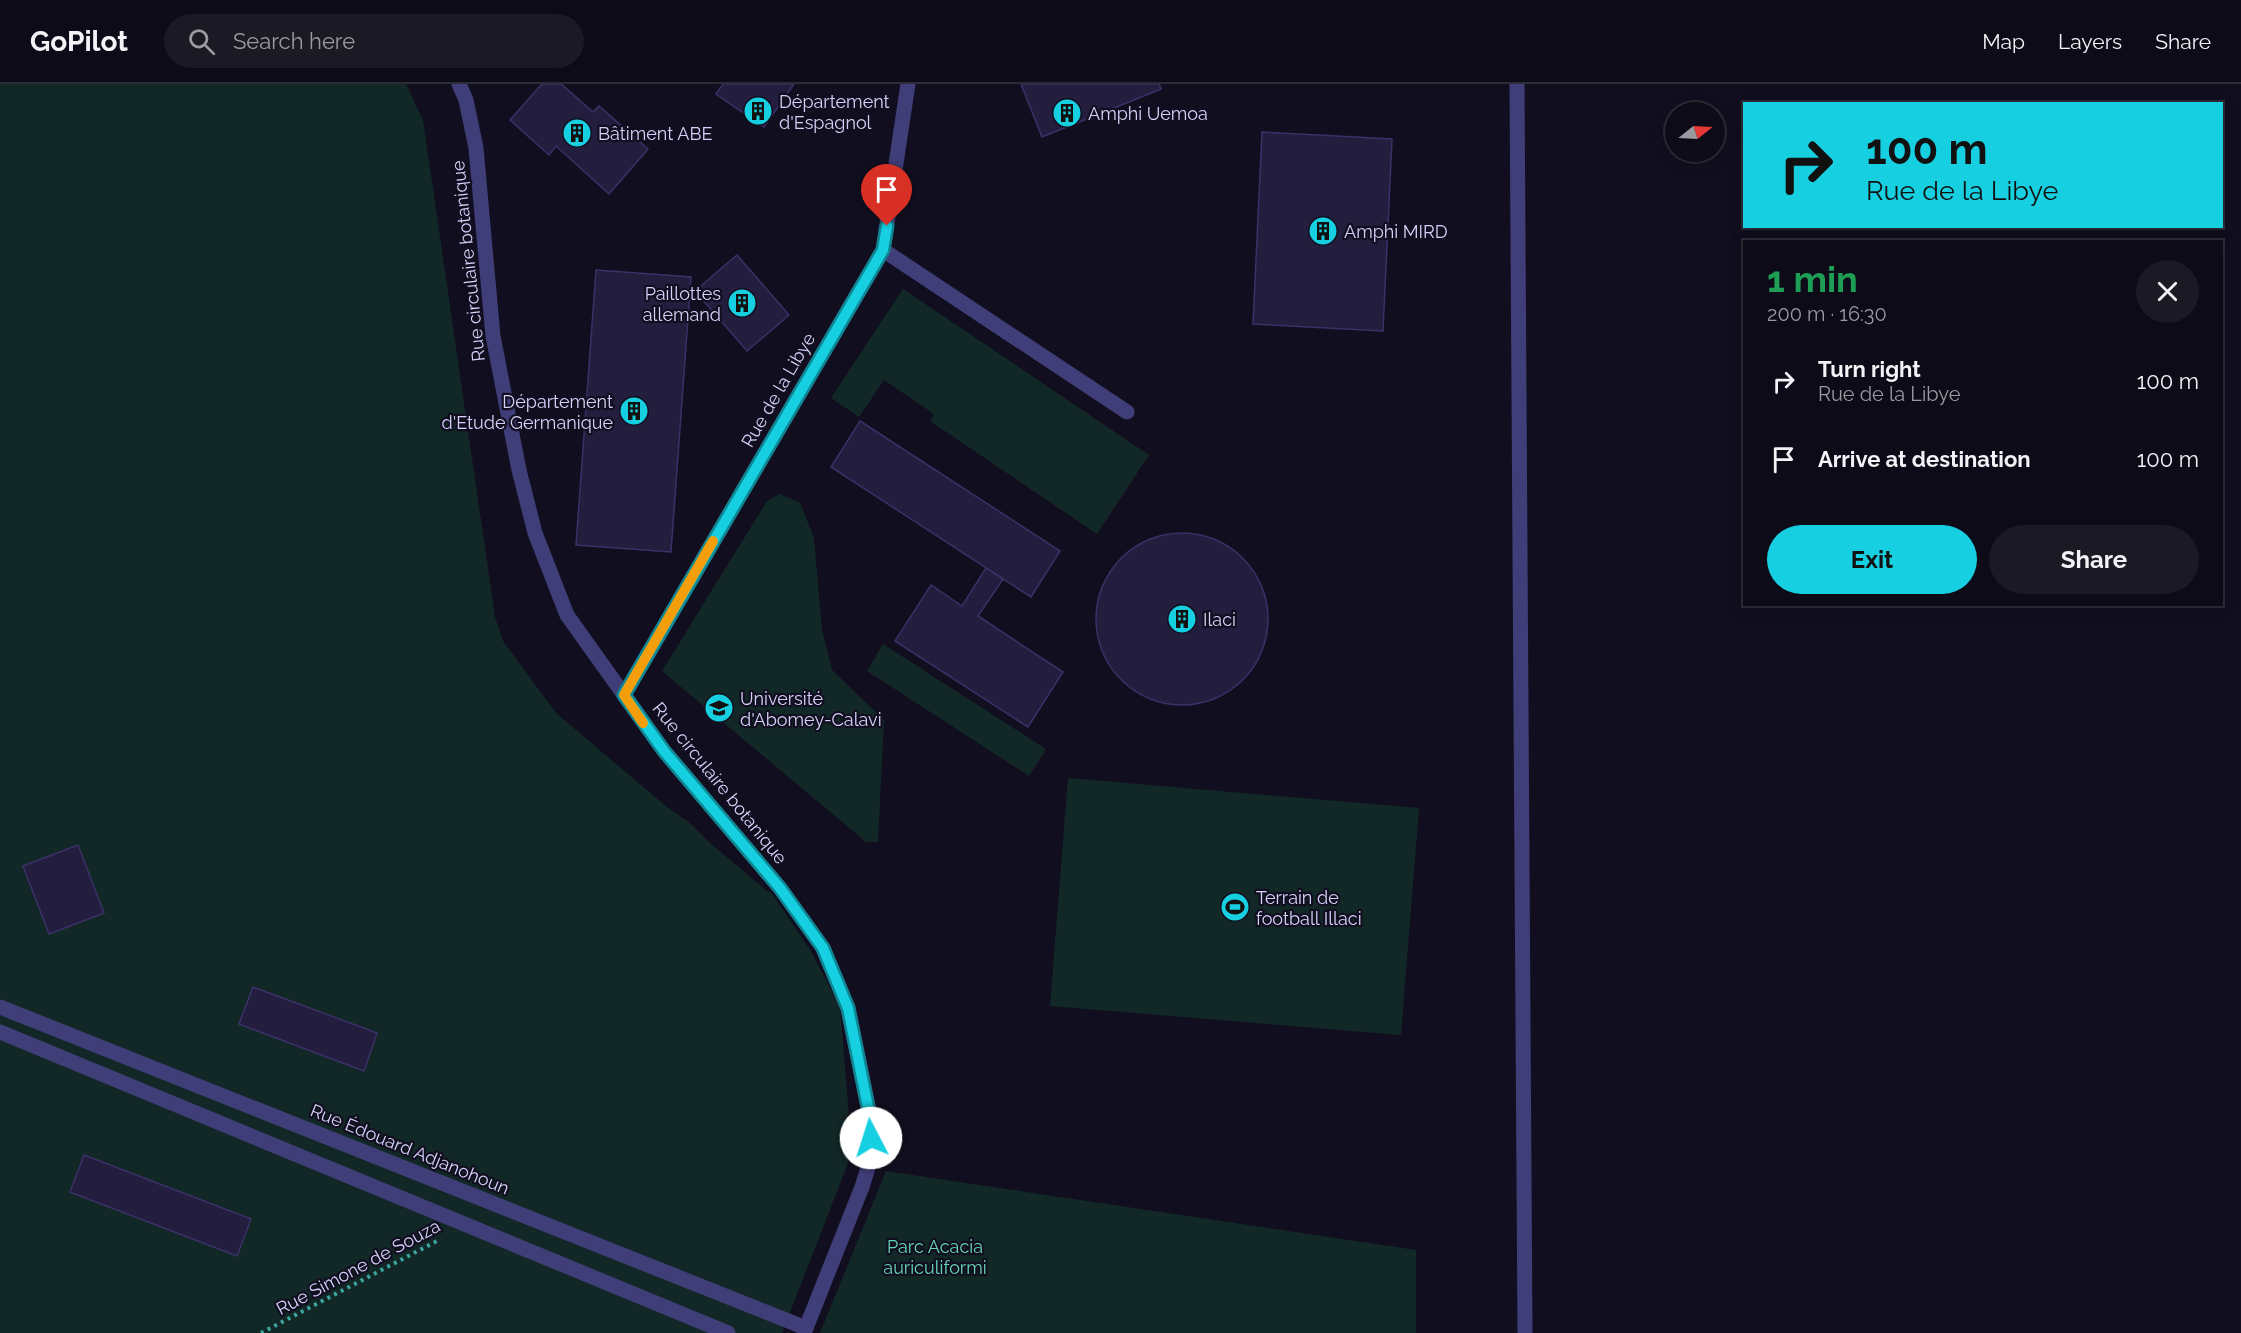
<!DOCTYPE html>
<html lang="en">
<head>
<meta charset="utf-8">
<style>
  body { margin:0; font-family:Raleway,sans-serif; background:#1b1924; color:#f1f3f6; height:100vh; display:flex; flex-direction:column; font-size:22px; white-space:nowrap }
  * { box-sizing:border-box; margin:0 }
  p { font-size:20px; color:#9a9ba1 }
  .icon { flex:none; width:33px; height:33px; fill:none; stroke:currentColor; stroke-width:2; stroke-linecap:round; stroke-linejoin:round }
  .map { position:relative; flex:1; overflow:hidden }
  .panel { position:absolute; left:1743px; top:156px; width:480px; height:366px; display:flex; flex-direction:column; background:#0d0b17; border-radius:0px; box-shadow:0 3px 15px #0003,0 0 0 2px #2d2b36 }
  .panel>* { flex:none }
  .guide { position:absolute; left:1743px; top:18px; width:480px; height:126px; border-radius:0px; box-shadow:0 3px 15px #0003,0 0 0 2px #2d2b36; background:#16d0e1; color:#111; overflow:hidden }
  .needle { width:39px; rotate:72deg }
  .buttons { position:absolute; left:1665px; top:18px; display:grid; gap:12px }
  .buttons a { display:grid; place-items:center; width:60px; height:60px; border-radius:50%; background:#0d0b17; box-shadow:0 3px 15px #0003,0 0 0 2px #2d2b36; font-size:30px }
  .pin { position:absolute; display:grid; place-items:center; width:51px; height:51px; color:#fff; margin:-62px -26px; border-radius:50% 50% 50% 0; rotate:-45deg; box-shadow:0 0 6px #0007 }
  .pin .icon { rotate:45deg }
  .me { position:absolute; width:66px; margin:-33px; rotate:355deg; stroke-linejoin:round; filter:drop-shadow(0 0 4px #0008) }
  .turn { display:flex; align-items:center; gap:21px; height:126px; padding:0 24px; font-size:27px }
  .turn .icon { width:78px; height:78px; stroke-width:2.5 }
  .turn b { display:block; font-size:42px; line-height:51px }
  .round { display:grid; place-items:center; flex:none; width:63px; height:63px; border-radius:32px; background:#1b1924 }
  .headline { display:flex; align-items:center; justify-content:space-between; height:102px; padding:0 24px }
  h1 { font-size:36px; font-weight:700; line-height:45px; color:#1e9e55 }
  .cta { display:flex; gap:12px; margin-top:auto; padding:12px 24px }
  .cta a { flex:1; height:69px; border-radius:36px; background:#16d0e1; color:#111; font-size:24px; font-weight:700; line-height:69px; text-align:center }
  .cta a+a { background:#1b1924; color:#f1f3f6 }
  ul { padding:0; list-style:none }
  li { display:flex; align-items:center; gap:18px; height:78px; padding:0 24px }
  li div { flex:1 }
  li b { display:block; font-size:22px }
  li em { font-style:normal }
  header { display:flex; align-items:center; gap:36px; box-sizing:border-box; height:84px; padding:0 30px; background:#0d0b17; border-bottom:2px solid #2d2b36 }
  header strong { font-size:28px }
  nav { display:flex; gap:33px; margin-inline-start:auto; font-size:21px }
  .search { width:420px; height:54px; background:#1b1924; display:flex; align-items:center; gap:15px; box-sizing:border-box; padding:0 21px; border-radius:33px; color:#9a9ba1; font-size:22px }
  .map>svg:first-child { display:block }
  .green { fill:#122827 }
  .building { fill:#231d3e; stroke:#3b3168; stroke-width:1.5 }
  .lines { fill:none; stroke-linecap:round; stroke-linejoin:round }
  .path { stroke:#3aa69e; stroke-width:4; stroke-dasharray:3 4.5; stroke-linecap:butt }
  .service { stroke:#403e79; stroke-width:15 }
  .minor { stroke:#403e79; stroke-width:15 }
  .route-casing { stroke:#0e8792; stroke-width:15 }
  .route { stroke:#16d0e1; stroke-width:10 }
  .slow { stroke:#f59e0b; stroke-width:10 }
  .labels { text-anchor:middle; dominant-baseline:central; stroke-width:4.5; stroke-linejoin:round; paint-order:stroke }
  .poi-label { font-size:18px; fill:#d5d1fa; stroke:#110f1f; text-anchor:start }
  .street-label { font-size:18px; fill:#d5d1fa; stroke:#110f1f }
  .park-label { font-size:18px; fill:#65d3b5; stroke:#110f1f }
</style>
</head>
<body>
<header>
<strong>GoPilot</strong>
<div class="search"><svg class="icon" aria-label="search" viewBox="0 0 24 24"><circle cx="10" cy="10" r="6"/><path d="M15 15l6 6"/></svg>Search here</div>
<nav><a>Map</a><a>Layers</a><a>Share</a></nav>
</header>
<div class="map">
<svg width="2241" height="1249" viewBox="0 0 2241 1249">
  <rect width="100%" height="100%" fill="#110f1f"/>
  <!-- green -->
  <g class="green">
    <polygon points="0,0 406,0 423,36 495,533 503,557 556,629 667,723 691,740 710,759 768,808 770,807 811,867 840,923 852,1069 782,1249 0,1249"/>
    <polygon points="903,205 1149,371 1097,450 930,337 934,330 884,296 859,333 831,314"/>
    <polygon points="780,410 800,419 814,454 822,546 832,586 884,636 878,758 866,758 662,587 767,417"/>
    <polygon points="883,560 1046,665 1029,692 867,587"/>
    <polygon points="1068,694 1419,724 1401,951 1050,922"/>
    <polygon points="886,1087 1416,1166 1416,1249 820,1249"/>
  </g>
  <!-- building -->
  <g class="building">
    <polygon points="542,0 561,0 593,28 599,22 648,65 609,110 556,62 549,71 510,36"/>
    <polygon points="723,0 794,0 764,43 716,10"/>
    <polygon points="1021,0 1159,0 1161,5 1042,53"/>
    <polygon points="1262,48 1392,55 1383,247 1253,240"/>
    <polygon points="737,171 789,231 747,267 695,207"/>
    <polygon points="596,186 691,193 671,468 576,461"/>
    <polygon points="860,337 1060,467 1031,513 831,383"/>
    <circle cx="1182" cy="535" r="86"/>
    <polygon points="986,484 1003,495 978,532 1063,588 1028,643 895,557 931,501 962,522"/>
    <polygon points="78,761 104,829 49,850 23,782"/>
    <polygon points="253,903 377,949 364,987 239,940"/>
    <polygon points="84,1071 251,1135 237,1172 70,1108"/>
  </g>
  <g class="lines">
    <!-- path -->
    <polyline class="path" points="261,1249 437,1157"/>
    <!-- service -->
    <g class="service">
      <polyline points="459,0 466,16 476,64 493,252 519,386 535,449 567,531 664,667 780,804 823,864 848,924 868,1022 872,1071 862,1103 804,1249"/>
      <polyline points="883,166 1127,328"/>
      <polyline points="624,611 883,166 908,0"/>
      <polyline points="0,923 806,1244"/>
      <polyline points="0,948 728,1249"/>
    </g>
    <!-- minor -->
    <polyline class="minor" points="1517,0 1525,1249"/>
  </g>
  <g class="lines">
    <!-- route casing -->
    <g class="route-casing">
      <polyline id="route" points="871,1054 868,1023 848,924 823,864 780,804 664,667 624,611 883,166 887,142"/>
    </g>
    <!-- route -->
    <use href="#route" class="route"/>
    <!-- slow -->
    <polyline class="slow" points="643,639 624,611 713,457"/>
  </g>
  <!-- icons -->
  <defs>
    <g id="building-disc" transform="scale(1.5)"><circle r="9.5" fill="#16d0e1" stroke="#110f1f"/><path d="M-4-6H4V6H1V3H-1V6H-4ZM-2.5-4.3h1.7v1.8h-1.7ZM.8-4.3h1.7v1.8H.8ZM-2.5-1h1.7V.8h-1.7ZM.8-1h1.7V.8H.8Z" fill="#111"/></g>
    <g id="university-disc" transform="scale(1.5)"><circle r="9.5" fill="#16d0e1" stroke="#110f1f"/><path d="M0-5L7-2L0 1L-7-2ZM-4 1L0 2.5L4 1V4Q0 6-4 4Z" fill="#111"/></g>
    <g id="stadium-disc" transform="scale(1.5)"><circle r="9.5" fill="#16d0e1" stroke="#110f1f"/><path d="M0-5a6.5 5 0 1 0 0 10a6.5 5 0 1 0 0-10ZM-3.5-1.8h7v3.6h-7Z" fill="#111"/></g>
  </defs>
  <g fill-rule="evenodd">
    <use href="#building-disc" x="758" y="27"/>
    <use href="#building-disc" x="1067" y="29"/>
    <use href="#building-disc" x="577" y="49"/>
    <use href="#building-disc" x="1323" y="147"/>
    <use href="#building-disc" x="742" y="219"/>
    <use href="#building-disc" x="634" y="327"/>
    <use href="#building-disc" x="1182" y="535"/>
    <use href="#university-disc" x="719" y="624"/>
    <use href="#stadium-disc" x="1235" y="823"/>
  </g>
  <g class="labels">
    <!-- poi labels -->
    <g class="poi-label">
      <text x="779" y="17">Département<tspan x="779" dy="21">d'Espagnol</tspan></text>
      <text x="1088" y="29">Amphi Uemoa</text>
      <text x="598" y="49">Bâtiment ABE</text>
      <text x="1344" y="147">Amphi MIRD</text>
      <text x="721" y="209" text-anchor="end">Paillottes<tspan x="721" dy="21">allemand</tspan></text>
      <text x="613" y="317" text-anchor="end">Département<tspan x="613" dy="21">d'Etude Germanique</tspan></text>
      <text x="1203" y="535">Ilaci</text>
      <text x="740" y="614">Université<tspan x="740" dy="21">d'Abomey-Calavi</tspan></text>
      <text x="1256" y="813">Terrain de<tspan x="1256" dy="21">football Illaci</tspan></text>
    </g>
    <!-- street labels -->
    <g class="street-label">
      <text transform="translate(468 177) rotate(-96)">Rue circulaire botanique</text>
      <text transform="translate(778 306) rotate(-60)">Rue de la Libye</text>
      <text transform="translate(720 699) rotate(51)">Rue circulaire botanique</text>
      <text transform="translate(410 1065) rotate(22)">Rue Édouard Adjanohoun</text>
      <text transform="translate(358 1183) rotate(-28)">Rue Simone de Souza</text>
    </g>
    <!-- park labels -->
    <g class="park-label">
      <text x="935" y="1162">Parc Acacia<tspan x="935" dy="21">auriculiformi</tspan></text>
    </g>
  </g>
</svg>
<div class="buttons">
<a><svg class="needle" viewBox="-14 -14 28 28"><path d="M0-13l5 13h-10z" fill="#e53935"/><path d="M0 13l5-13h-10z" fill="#9a9ba1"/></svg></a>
</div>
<div class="pin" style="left:887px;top:142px;background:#d93025"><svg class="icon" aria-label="arrive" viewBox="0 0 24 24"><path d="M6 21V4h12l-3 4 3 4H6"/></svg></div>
<svg class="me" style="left:871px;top:1054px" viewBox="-20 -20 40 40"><circle r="19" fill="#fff"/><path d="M0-13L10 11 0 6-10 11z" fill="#16d0e1"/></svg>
<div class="guide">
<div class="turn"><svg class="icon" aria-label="right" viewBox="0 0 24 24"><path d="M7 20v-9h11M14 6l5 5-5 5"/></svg><div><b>100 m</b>Rue de la Libye</div></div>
</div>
<section class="panel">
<div class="headline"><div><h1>1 min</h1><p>200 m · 16:30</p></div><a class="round"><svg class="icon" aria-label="close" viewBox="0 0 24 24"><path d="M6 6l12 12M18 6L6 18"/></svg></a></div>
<ul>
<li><svg class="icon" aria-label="right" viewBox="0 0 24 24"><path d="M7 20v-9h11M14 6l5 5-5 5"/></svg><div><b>Turn right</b><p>Rue de la Libye</p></div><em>100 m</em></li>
<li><svg class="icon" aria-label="arrive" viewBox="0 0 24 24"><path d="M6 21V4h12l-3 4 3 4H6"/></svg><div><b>Arrive at destination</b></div><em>100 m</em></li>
</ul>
<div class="cta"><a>Exit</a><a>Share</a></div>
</section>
</div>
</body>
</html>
